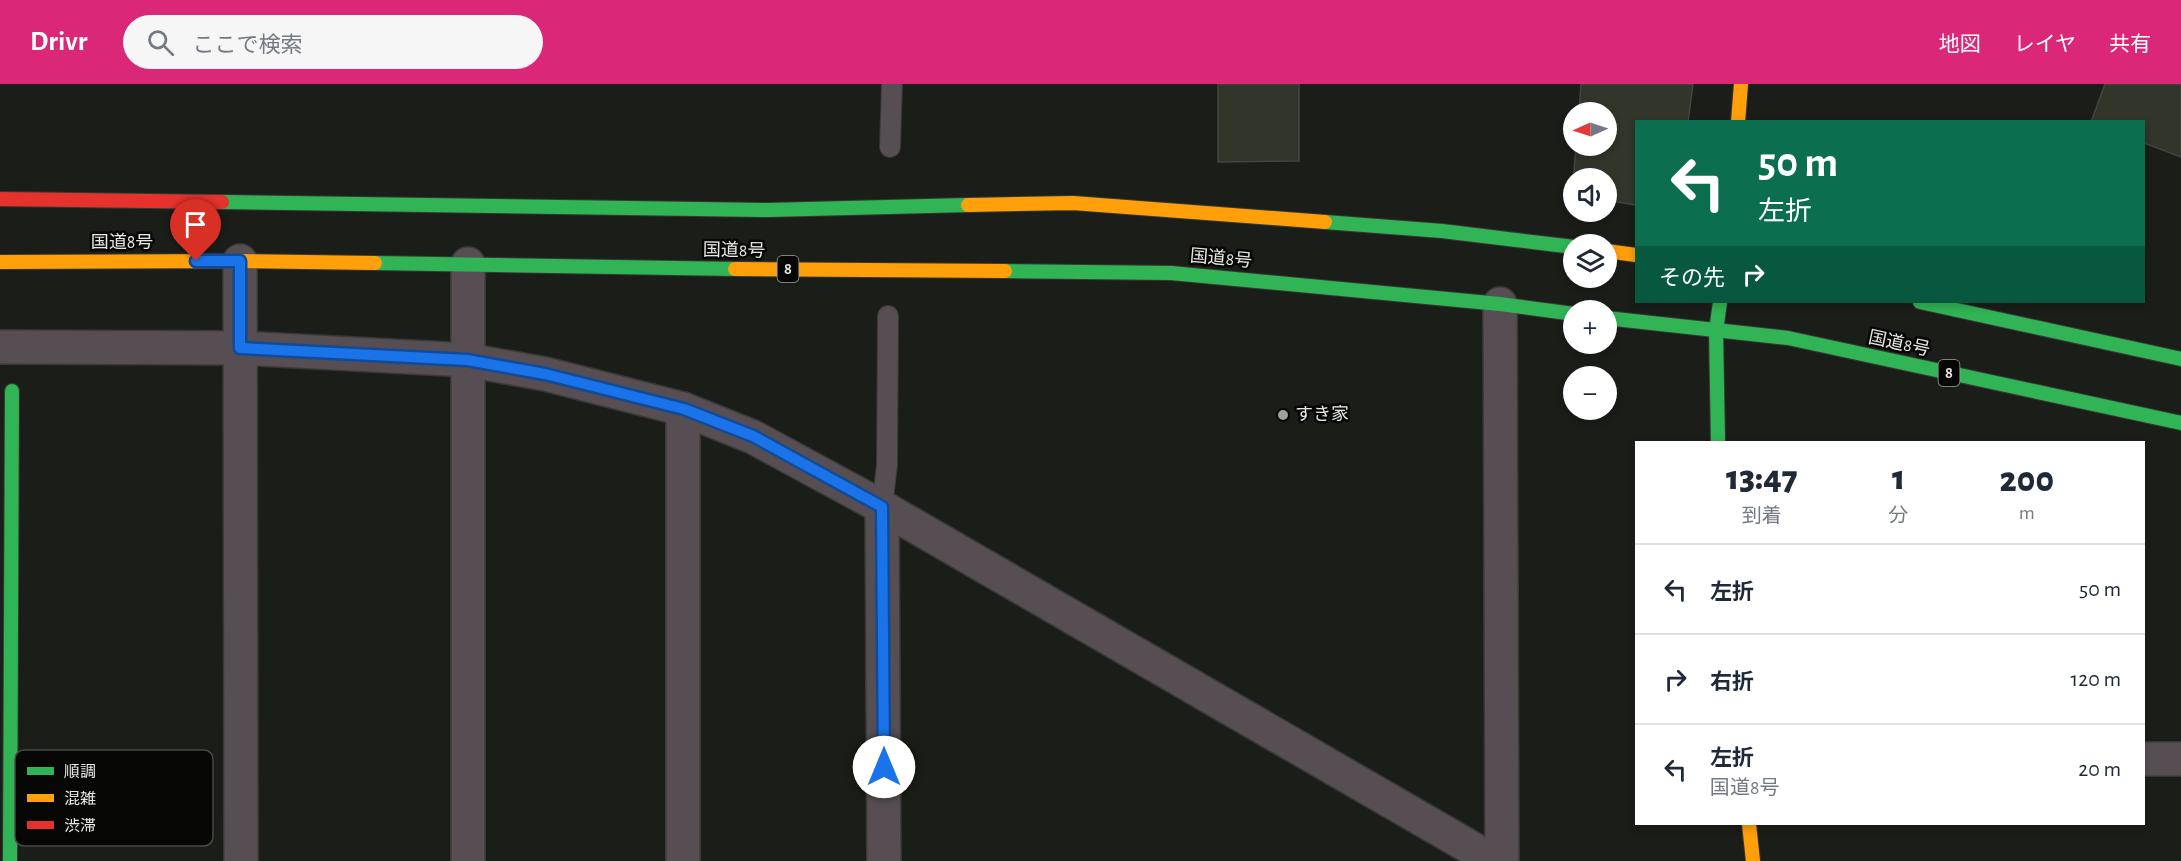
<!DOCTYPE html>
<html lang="ja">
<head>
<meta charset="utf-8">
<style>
  body { margin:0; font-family:"Alegreya Sans","Noto Sans JP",sans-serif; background:#f6f6f7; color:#1f2937; height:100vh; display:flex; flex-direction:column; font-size:22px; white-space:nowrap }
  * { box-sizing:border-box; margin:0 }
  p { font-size:20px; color:#747a83 }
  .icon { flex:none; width:33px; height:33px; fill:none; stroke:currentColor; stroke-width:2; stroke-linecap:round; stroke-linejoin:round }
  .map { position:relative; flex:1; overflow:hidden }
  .details { position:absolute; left:1635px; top:357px; width:510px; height:384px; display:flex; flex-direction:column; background:#fff; border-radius:0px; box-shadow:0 3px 9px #0003 }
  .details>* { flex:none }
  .top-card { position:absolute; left:1635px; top:36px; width:510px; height:183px; border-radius:0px; box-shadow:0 3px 9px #0003; background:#0b6e4f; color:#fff; overflow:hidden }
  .needle { width:39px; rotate:267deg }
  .fabs { position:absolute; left:1563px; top:18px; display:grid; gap:12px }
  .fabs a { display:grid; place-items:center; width:54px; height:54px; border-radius:50%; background:#fff; box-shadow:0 3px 9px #0003; font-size:30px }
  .pin { position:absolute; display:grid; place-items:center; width:51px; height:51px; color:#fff; margin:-62px -26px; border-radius:50% 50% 50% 0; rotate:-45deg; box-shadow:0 0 6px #0007 }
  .pin .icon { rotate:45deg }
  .me { position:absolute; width:66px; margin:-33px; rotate:0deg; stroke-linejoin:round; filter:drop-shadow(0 0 4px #0008) }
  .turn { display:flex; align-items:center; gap:21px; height:126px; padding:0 24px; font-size:27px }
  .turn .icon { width:78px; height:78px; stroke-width:2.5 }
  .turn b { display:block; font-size:42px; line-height:51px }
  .then { display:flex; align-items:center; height:57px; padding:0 24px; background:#0003; gap:12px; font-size:22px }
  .eta { display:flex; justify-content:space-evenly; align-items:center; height:102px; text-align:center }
  .eta b { font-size:36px; font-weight:800; line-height:42px }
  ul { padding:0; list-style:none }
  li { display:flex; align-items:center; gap:18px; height:90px; padding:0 24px; border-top:2px solid #e0e1e3 }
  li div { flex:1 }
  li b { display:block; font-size:22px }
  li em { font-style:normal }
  header { display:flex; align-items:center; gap:36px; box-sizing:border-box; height:84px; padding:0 30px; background:#db2777; color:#fff }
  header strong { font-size:28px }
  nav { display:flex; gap:33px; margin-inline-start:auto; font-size:21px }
  .search { width:420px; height:54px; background:#f6f6f7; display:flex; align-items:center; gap:15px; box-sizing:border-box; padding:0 21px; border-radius:33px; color:#747a83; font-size:22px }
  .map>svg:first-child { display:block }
  .building { fill:#323529; stroke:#444542; stroke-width:1.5 }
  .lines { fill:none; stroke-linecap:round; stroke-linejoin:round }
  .lane-casing { stroke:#383935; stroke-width:22 }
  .street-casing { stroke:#383935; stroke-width:36 }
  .fast-casing { stroke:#383935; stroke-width:16 }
  .slow-casing { stroke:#383935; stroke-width:16 }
  .jam-casing { stroke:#383935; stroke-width:16 }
  .lane { stroke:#564e52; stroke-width:20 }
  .street { stroke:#564e52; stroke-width:33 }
  .fast { stroke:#30b455; stroke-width:14 }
  .slow { stroke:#ff9f0a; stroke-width:14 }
  .jam { stroke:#e5322d; stroke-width:14 }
  .route-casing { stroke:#114b97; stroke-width:15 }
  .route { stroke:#1a73e8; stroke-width:10 }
  .poi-dot { fill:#a0a19d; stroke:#070705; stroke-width:2 }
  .labels { text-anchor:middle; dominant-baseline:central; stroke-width:5; stroke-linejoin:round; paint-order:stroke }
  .shield { fill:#070705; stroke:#a4a4a1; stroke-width:1.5 }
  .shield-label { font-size:16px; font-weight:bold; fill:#e7e8e4 }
  .street-label { font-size:18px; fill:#e7e8e4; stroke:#070705 }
  .poi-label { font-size:18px; fill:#e7e8e4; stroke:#070705; text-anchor:start }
  .key { fill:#070705; stroke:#4a4a48; stroke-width:1.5 }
  .key-label { font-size:16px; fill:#e7e8e4 }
</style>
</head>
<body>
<header>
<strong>Drivr</strong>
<div class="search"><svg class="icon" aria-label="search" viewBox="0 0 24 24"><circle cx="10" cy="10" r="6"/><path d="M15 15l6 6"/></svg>ここで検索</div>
<nav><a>地図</a><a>レイヤ</a><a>共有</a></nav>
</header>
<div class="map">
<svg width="2181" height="777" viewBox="0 0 2181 777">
  <rect width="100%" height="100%" fill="#1b1d18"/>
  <!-- building -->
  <g class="building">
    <polygon points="1218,0 1299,0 1299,77 1218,78"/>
    <polygon points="1581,0 1693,0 1688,38 1636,38 1636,121 1606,116 1606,94 1574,94 1572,111 1576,62 1606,62 1606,28 1579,28"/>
    <polygon points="2105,0 2181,0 2181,73 2144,59 2144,38 2091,38"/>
  </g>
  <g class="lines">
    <!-- lane casing -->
    <g class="lane-casing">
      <g id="lane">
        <polyline points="890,63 892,0"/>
        <polyline points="882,423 887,381 888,232"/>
      </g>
    </g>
    <!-- street casing -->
    <g class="street-casing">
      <g id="street">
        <polyline points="240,177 241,777"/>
        <polyline points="468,180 468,777"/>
        <polyline points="1500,220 1502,777"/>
        <polyline points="0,263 240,264 467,276 545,290 683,325 753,353 882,423 1494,777"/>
        <polyline points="882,423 884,777"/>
        <polyline points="2144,675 2181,675"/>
        <polyline points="683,777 683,325"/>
      </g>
    </g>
    <!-- fast casing -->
    <g class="fast-casing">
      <g id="fast">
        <polyline points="222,118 768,126 968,121"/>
        <polyline points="1325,138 1442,147 1574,163"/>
        <polyline points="375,179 735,185"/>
        <polyline points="1005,187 1171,189 1500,220 1574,230"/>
        <polyline points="1920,218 2181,275"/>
        <polyline points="1606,234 1788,254 2181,339"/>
        <polyline points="1718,358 1716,247 1720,218"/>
        <polyline points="10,777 12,307"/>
      </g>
    </g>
    <!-- slow casing -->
    <g class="slow-casing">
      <g id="slow">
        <polyline points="1738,38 1741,0"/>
        <polyline points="968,121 1073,119 1325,138"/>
        <polyline points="1606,167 1636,171"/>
        <polyline points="0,178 240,177 375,179"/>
        <polyline points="735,185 1005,187"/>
        <polyline points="1749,740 1753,777"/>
      </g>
    </g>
    <!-- jam casing -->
    <g class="jam-casing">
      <polyline id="jam" points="0,115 222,118"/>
    </g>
    <!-- lane -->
    <use href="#lane" class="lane"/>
    <!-- street -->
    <use href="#street" class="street"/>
    <!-- fast -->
    <use href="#fast" class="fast"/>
    <!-- slow -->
    <use href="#slow" class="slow"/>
    <!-- jam -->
    <use href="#jam" class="jam"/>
  </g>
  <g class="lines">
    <!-- route casing -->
    <g class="route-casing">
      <polyline id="route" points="196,177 240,177 240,264 467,276 545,290 684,325 753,352 882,423 884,683"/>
    </g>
    <!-- route -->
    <use href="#route" class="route"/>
  </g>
  <!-- markers -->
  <circle class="poi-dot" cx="1283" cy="331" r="6"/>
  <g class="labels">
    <!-- shield labels -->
    <g class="shield">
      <rect x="777.5" y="172" width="21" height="26" rx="4.5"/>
      <rect x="1938.5" y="276" width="21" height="26" rx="4.5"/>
    </g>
    <g class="shield-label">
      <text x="788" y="185">8</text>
      <text x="1949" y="289">8</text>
    </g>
    <!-- street labels -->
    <g class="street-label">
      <text x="122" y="159">国道8号</text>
      <text transform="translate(734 167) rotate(1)">国道8号</text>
      <text transform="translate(1221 175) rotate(5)">国道8号</text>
      <text transform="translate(1899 260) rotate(12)">国道8号</text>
    </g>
    <!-- poi labels -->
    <g class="poi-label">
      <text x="1295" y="331">すき家</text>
    </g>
  </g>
  <!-- legend -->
  <rect x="15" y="666" width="198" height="96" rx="9" class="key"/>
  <rect x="27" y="683" width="27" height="8" fill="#30b455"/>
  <rect x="27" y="710" width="27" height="8" fill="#ff9f0a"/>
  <rect x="27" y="737" width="27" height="8" fill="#e5322d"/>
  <g class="key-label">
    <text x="64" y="693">順調</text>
    <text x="64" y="720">混雑</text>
    <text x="64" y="747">渋滞</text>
  </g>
</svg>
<div class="fabs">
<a><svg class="needle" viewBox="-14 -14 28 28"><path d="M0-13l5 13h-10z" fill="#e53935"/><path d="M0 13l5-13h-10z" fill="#747a83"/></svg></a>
<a><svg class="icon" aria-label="sound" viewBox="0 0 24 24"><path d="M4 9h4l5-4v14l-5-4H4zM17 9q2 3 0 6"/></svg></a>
<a><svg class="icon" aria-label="layers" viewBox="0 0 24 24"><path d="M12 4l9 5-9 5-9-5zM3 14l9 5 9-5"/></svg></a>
<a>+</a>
<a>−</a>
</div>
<div class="pin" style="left:196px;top:177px;background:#d93025"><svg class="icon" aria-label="arrive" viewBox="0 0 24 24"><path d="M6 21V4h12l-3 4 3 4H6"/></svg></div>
<svg class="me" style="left:884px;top:683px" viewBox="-20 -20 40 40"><circle r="19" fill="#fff"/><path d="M0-13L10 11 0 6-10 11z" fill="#1a73e8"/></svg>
<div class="top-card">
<div class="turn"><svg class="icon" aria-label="left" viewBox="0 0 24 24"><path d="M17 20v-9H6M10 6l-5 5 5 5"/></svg><div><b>50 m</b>左折</div></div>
<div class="then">その先<svg class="icon" aria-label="right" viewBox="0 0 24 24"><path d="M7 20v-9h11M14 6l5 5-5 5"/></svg></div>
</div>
<section class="details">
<div class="eta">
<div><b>13:47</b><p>到着</p></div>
<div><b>1</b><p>分</p></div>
<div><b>200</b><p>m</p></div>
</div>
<ul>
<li><svg class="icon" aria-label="left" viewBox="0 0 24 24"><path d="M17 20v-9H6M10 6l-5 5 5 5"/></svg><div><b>左折</b></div><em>50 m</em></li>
<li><svg class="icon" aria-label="right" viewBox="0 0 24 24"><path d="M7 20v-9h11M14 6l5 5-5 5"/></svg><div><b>右折</b></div><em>120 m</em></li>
<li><svg class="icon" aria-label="left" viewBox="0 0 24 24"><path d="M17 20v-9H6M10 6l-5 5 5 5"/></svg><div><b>左折</b><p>国道8号</p></div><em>20 m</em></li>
</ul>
</section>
</div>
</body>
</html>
